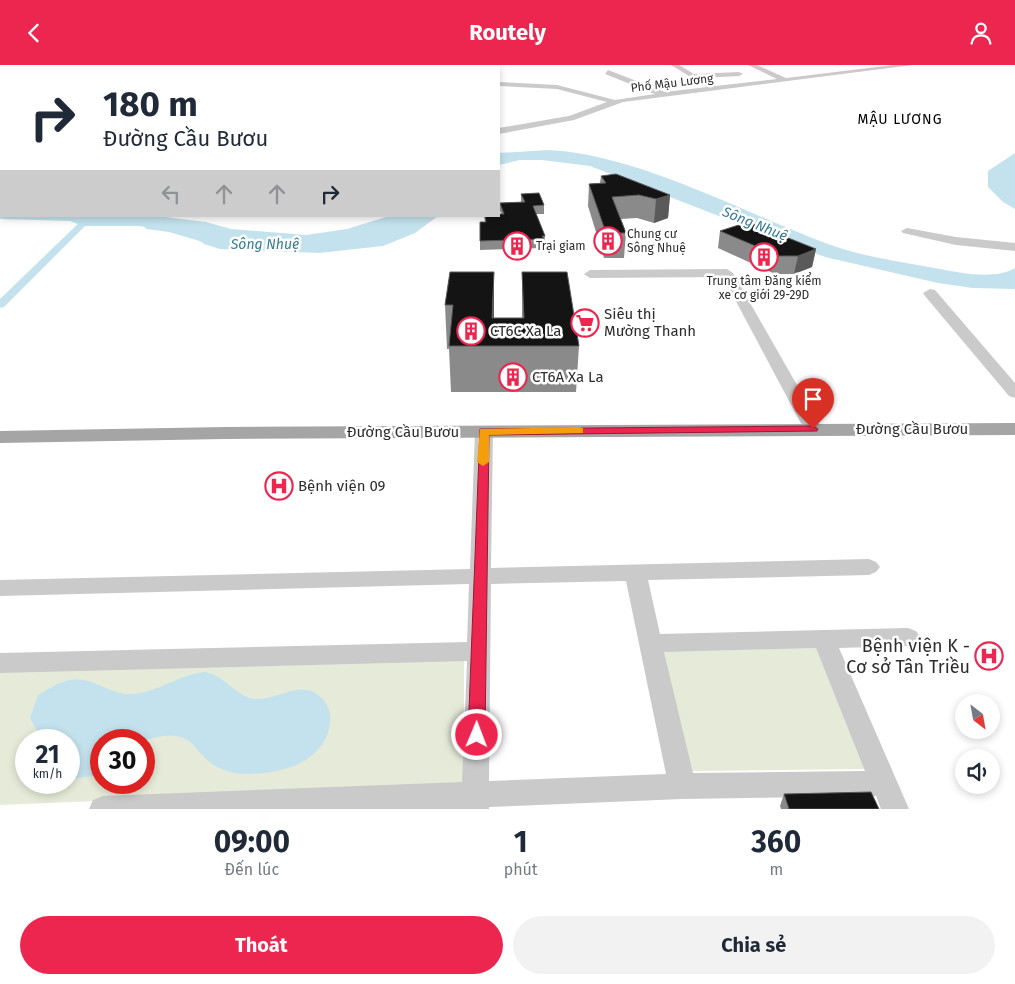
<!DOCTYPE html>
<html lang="vi">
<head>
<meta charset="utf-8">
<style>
  body { margin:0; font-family:"Fira Sans",sans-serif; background:#f2f2f3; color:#1f2937; height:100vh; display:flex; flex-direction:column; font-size:19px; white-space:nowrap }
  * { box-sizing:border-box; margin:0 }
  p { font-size:16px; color:#747a83 }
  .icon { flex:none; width:28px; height:28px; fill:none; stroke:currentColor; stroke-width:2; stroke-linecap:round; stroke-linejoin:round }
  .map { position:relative; height:744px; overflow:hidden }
  .panel { display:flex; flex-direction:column; background:#fff; flex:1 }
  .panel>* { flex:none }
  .hud { position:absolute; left:0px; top:0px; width:500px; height:152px; box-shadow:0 2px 8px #0003; background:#fff; color:#1f2937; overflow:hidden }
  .needle { width:32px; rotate:149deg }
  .buttons { position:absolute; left:955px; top:629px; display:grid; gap:10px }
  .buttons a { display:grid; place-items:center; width:45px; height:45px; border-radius:50%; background:#fff; box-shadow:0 2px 8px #0003; font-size:25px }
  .speed { position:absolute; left:15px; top:664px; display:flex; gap:10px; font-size:25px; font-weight:700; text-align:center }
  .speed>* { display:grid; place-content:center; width:65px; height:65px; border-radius:50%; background:#fff; box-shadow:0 2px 8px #0003; line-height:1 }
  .speed small { font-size:12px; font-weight:400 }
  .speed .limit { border:8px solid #d22; background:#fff; color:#111 }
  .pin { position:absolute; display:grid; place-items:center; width:42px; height:42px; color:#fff; margin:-51px -21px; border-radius:50% 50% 50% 0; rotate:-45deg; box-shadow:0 0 5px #0007 }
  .pin .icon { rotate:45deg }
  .me { position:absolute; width:55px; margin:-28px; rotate:1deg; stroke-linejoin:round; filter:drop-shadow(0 0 4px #0008) }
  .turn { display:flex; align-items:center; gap:18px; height:105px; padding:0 20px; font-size:22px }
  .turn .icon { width:65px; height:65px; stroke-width:2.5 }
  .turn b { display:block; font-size:35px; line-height:42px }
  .lanes { display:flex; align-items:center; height:48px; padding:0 20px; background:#0003; justify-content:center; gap:25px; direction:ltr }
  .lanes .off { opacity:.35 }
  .eta { display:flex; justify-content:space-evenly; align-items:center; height:85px; text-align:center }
  .eta b { font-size:30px; font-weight:700; line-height:35px }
  .action { display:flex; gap:10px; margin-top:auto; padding:10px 20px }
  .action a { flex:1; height:58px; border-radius:30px; background:#ed2650; color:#fff; font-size:20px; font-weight:700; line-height:58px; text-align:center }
  .action a+a { background:#f2f2f3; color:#1f2937 }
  header { display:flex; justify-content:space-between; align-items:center; height:65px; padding:0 20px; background:#ed2650; color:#fff; font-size:22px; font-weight:700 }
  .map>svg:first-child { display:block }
  .green { fill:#e6ebd9; fill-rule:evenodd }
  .water { fill:#c4e2ed }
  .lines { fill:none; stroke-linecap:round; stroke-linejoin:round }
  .canal { fill:#c4e2ed; fill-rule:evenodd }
  .river { fill:#c4e2ed; fill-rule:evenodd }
  .minor { fill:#cacaca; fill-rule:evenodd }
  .major { fill:#a5a5a5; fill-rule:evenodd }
  .wall { fill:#8a8a8a }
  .shaded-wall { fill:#5a5a5a }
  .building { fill:#141414; stroke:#5a5a5a }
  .route { fill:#ed2650; stroke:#9a1934 }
  .slow { fill:#f59e0b }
  .labels { text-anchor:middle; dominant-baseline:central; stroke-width:5; stroke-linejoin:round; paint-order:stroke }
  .far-street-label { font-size:12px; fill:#2d2d2d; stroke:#fff }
  .far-poi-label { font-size:12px; fill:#2d2d2d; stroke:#fff; text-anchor:start }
  .far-neighbourhood-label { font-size:14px; letter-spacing:1px; fill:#000; stroke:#fff }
  .far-water-label { font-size:14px; font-style:italic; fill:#377c92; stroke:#fff }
  .poi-label { font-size:15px; fill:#2d2d2d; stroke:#fff; text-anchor:start }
  .street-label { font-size:15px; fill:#2d2d2d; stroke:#fff }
  .near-poi-label { font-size:18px; fill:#2d2d2d; stroke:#fff; text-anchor:end }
</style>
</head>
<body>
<header><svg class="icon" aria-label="back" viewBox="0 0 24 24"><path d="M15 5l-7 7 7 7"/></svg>Routely<svg class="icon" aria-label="person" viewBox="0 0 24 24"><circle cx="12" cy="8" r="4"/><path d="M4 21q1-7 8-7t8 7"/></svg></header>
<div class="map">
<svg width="1015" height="744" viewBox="0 0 1015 744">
  <rect width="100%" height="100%" fill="#fff"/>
  <!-- green -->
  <g class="green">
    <polygon points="817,583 867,704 692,706 663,585"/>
    <path d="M464,592V650L472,652L464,721L0,740V606ZM26,675H69V718H26ZM101,675H144V718H101Z"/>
  </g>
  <!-- water -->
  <g class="water">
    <path d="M549,85C639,90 740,146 825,178C862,192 902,197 940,204C961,208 995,215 1015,203V224L973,223L938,218L825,192L590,101L542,95H520L499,100V88Z"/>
    <polygon points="1015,88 1015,144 1003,137 988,122 988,106"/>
    <polygon points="0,142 1,151 157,151 206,157 231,164 306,170 347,164 389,151 438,151 415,168 383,181 319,188 220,184 204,179 188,167 138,161 83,161 70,156 0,154"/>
    <path d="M206,607C225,611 238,633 255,634C276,636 298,616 317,629C327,636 332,647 330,659C324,698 281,709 247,709C230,709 214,703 203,691C198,686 193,678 187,675C170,666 159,673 143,675C130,676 115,675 101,675V707L93,711L69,714V675H42L30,653L38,630C47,625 59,617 69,615C92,610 110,631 133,629C159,627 179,609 206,607Z"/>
  </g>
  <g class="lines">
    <!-- canal -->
    <polygon class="canal" points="84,153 91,155 4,242 0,243 0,234"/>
    <!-- river -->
    <polygon class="river" points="151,157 170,159 225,174 228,177 220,182 169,167 146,164 144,161"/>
    <!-- minor -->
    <g class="minor">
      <rect x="85" y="0" width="32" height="1"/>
      <polygon points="671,0 679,0 694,9 739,7 743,9 739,11 701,13 716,21 777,14 748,0 757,0 786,13 893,0 913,0 623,37 574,55 499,69 499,63 569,51 607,37 557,24 499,21 499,17 557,20 615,35 655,29 605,9 608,5 665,27 707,22"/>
      <rect x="0" y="16" width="1" height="4"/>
      <polygon points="0,67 1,68 1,74 0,73"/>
      <rect x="0" y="90" width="1" height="6"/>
      <rect x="0" y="129" width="1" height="6"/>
      <polygon points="907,163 956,172 1015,178 1015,186 956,180 903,168 901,166"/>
      <polygon points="727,204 733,208 822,364 819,368 807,368 804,364 723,212 590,213 584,209 590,205"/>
      <polygon points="930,224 935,225 1015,318 1015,333 1009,331 925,231 923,228"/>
      <path d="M484,361L490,362L493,366L491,503L869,494L876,497L880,502L876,507L869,510L648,515L660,569L908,563L916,566L920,572L916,578L908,581L839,583L909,744H881L876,731L682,734L489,742V744H89L93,735L103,731L462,717L467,596L0,608V588L467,577L469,519L0,531V515L470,504L475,366L478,362ZM626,516L666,709L489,716L491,519ZM816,583L865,706L693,708L664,587Z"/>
    </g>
    <!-- major -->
    <polygon class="major" points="1015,358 1015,370 225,374 0,378 0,366 225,362"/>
  </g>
  <!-- wall -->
  <g class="wall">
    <polygon points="601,111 670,130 668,153 654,158 637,153 621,154 626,168 624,193 604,193 588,141 589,119 600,118"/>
    <polygon points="521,129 544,140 544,149 536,149 545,171 544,179 543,179 543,183 480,185 480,157 485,157 484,151 502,149 500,146 500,138 521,137"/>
    <polygon points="720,166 816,184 812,202 794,209 775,209 718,183"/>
    <polygon points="450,207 494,253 522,253 522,207 579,281 576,327 451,327 449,284 447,284 445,240"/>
    <polygon points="784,729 879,744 781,744 780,741"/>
  </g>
  <!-- shaded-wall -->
  <g class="shaded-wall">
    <polygon points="670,130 668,153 654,158 656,134"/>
    <polygon points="816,184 812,202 794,209 798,191"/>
    <polygon points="494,207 494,249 493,281 492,253"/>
  </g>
  <!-- building -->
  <g class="building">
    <polygon points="616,109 670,130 656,134 639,130 612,132 626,168 606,168 589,119 606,118 601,111"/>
    <polygon points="539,128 544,140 533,141 545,171 542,171 544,174 480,176 480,157 486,157 485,151 499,151 499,149 504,149 500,138 525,137 521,129"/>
    <polygon points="748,157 816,184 798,191 779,191 720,166"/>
    <polygon points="450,207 494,207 492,253 524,253 522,207 567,207 579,281 449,281 453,240 445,240"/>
    <polygon points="871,727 879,744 789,744 784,729"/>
  </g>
  <!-- route -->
  <polygon class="route" points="813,361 818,364 817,366 489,370 485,670 483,675 477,677 471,675 468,670 480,364"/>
  <!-- slow -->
  <polygon class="slow" points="579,362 583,363 583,368 489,370 489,397 483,401 477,397 480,364"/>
  <!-- icons -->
  <defs>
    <g id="building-ring" transform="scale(1.4375)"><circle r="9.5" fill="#fff" stroke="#ed2650" stroke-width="1.5"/><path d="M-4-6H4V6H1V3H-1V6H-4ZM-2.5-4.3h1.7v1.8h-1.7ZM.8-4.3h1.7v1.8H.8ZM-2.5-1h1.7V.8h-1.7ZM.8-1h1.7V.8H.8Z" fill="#ed2650"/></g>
    <g id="supermarket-ring" transform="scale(1.4375)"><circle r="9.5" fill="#fff" stroke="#ed2650" stroke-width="1.5"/><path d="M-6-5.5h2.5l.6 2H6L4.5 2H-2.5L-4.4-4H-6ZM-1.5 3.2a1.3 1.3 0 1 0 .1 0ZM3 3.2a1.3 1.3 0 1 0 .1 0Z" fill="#ed2650"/></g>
    <g id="hospital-ring" transform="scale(1.4375)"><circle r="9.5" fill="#fff" stroke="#ed2650" stroke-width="1.5"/><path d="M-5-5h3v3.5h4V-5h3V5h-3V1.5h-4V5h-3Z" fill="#ed2650"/></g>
  </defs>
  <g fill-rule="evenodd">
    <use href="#building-ring" x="608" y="176"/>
    <use href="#building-ring" x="517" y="181"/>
    <use href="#building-ring" x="764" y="192"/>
    <use href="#supermarket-ring" x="585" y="258"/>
    <use href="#building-ring" x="471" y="266"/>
    <use href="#building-ring" x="513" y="312"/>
    <use href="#hospital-ring" x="279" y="421"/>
    <use href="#hospital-ring" x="989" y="591"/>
  </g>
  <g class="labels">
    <!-- far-street labels -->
    <g class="far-street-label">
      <text transform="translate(672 18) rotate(-7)">Phố Mậu Lương</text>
    </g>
    <!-- far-poi labels -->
    <g class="far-poi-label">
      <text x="627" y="169">Chung cư<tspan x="627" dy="14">Sông Nhuệ</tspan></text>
      <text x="536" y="181">Trại giam</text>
      <text x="764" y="216" text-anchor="middle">Trung tâm Đăng kiểm<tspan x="764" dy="14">xe cơ giới 29-29D</tspan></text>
    </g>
    <!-- far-neighbourhood labels -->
    <g class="far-neighbourhood-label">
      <text x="900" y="54">MẬU LƯƠNG</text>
    </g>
    <!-- far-water labels -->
    <g class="far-water-label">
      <text transform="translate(755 159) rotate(22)">Sông Nhuệ</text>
      <text x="265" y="179">Sông Nhuệ</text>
    </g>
    <!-- poi labels -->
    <g class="poi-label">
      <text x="604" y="249">Siêu thị<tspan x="604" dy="17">Mường Thanh</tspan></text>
      <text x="490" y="266">CT6C Xa La</text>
      <text x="532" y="312">CT6A Xa La</text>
      <text x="298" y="421">Bệnh viện 09</text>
    </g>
    <!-- street labels -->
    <g class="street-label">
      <text x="912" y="364">Đường Cầu Bươu</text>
      <text x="403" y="367">Đường Cầu Bươu</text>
    </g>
    <!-- near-poi labels -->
    <g class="near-poi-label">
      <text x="970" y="581">Bệnh viện K -<tspan x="970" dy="21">Cơ sở Tân Triều</tspan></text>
    </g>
  </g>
</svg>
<div class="buttons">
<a><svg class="needle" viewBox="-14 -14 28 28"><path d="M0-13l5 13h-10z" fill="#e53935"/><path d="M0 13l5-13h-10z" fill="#747a83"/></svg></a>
<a><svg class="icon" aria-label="sound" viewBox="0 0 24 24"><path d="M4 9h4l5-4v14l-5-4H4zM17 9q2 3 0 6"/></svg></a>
</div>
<div class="speed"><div>21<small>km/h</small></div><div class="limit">30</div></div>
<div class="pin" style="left:813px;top:364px;background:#d93025"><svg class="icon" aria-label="arrive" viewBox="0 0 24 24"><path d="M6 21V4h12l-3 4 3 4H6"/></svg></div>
<svg class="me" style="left:477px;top:670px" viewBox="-20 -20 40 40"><circle r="17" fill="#ed2650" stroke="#fff" stroke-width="3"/><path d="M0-11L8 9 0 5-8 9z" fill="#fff"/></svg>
<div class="hud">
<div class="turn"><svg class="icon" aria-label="right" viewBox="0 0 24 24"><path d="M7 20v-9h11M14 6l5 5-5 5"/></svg><div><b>180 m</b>Đường Cầu Bươu</div></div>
<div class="lanes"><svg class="icon off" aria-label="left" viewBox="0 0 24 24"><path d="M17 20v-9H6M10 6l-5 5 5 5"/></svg><svg class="icon off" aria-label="ahead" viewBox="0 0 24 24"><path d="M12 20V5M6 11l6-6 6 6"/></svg><svg class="icon off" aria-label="ahead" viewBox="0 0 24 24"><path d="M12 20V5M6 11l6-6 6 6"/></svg><svg class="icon" aria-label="right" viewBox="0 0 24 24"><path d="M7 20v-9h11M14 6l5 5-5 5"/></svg></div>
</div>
</div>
<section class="panel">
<div class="eta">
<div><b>09:00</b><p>Đến lúc</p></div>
<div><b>1</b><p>phút</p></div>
<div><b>360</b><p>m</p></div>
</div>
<div class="action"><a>Thoát</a><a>Chia sẻ</a></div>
</section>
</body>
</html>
